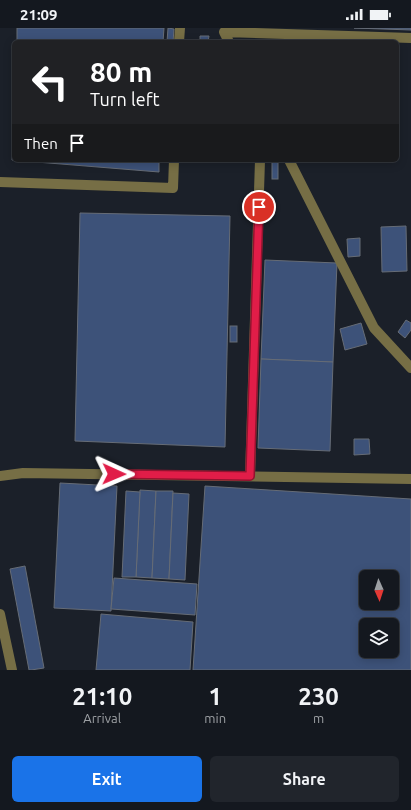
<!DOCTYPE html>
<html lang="en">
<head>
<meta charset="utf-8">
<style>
  body { margin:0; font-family:Ubuntu,sans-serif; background:#21252c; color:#f1f3f6; height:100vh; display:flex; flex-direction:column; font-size:15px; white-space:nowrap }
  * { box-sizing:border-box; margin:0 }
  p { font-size:13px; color:#9da0a4 }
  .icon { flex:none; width:22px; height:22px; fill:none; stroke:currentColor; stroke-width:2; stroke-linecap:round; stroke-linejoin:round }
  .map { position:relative; height:642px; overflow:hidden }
  .details { display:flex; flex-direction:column; background:#14181f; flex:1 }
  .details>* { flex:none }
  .banner { position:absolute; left:12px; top:12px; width:387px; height:122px; border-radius:6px; box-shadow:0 2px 10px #0003,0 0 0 1px #33373d; background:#202124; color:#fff; overflow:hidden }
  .needle { width:26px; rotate:177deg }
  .tools { position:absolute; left:359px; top:542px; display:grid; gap:8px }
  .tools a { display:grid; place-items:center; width:40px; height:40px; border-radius:6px; background:#14181f; box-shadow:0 2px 10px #0003,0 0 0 1px #33373d; font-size:20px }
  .pin { position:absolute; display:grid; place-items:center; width:34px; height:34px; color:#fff; margin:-17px; border:2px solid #fff; border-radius:50%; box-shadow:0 1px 4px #0007 }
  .me { position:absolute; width:44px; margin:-22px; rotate:91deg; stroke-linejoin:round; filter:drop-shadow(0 0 3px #0008) }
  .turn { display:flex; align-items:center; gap:14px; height:84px; padding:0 12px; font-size:18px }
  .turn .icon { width:52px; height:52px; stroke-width:2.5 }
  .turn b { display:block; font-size:28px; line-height:34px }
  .then { display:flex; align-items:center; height:38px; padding:0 12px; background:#0003; gap:8px; font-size:15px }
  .eta { display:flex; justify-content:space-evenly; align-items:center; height:68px; text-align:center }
  .eta b { font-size:24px; font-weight:600; line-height:28px }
  .button { display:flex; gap:8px; margin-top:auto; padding:8px 12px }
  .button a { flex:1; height:46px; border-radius:6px; background:#1a73e8; color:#fff; font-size:16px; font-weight:600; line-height:46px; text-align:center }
  .button a+a { background:#21252c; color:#f1f3f6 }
  .status { display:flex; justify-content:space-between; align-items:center; height:28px; padding:0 20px; background:#14181f; direction:ltr }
  .status svg { height:11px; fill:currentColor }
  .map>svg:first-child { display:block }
  .building { fill:#3d5279; stroke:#666c76; fill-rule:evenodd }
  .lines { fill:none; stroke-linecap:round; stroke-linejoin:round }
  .minor { stroke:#766e45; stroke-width:10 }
  .route-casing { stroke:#92132f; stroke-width:10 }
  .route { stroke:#e11d48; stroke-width:7 }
</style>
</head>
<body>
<div class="status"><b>21:09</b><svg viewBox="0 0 49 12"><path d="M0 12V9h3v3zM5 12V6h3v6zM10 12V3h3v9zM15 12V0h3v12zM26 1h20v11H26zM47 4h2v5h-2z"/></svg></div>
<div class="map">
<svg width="411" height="642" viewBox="0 0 411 642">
  <rect width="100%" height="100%" fill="#1b2029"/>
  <!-- building -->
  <g class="building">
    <polygon points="17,0 164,0 163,14 17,14"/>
    <polygon points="168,0 174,1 173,14 167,14"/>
    <polygon points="354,0 411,0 411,2"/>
    <polygon points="200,8 209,8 208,14 200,14"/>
    <polygon points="14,89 14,132 159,132 159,144 12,132"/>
    <rect x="272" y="132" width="6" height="19"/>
    <polygon points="80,185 230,188 225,419 75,413"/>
    <polygon points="406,198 407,243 382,244 381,199"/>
    <polygon points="360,210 360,228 348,229 347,211"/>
    <polygon points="265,232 337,235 333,334 261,331"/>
    <polygon points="406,292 411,295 411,302 405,310 398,304"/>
    <polygon points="361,295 367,316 345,322 340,301"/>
    <rect x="230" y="298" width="7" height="16"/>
    <polygon points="261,331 333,334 330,423 258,420"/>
    <polygon points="354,411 369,411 370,426 354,427"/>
    <polygon points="60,455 117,458 111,583 54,580"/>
    <path d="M205,458L411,471V642H193ZM366,549H392V575H366ZM366,597H392V623H366Z"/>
    <polygon points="140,462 156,463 152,550 136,549"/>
    <polygon points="126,463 140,464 136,549 122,549"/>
    <polygon points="156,463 173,463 169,551 152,550"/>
    <polygon points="173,465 189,466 185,552 169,551"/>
    <polygon points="25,538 44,640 31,642 29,642 10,541"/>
    <polygon points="114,550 197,556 195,587 111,581"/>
    <polygon points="101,586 193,594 190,642 96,642"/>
  </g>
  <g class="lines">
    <!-- minor -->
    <g class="minor">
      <polyline points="179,14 180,0"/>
      <polyline points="229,14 224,4 411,10"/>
      <polyline points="289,132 374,300 411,340"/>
      <polyline points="0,154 173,160 174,132"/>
      <polyline points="0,448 23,445 411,451"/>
      <polyline points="250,448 260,132"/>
      <polyline points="0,586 12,642"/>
    </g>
  </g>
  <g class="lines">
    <!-- route casing -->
    <g class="route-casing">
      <polyline id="route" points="114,446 250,448 259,179"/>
    </g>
    <!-- route -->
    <use href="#route" class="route"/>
  </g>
</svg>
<div class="tools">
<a><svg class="needle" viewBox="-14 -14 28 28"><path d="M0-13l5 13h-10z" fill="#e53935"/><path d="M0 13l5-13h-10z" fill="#9da0a4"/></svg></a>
<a><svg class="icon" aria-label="layers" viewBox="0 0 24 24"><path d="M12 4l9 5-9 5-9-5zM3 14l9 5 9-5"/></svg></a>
</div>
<div class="pin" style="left:259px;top:179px;background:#d93025"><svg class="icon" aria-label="arrive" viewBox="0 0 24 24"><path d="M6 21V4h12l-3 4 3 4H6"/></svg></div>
<svg class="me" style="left:114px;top:446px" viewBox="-20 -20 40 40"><path d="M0-17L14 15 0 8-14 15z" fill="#e11d48" stroke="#fff" stroke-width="4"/></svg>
<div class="banner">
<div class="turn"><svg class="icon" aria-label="left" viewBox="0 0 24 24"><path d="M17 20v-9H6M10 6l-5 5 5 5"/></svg><div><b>80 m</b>Turn left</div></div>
<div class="then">Then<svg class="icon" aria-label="arrive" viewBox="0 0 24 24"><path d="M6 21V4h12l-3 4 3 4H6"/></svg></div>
</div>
</div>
<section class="details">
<div class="eta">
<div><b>21:10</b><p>Arrival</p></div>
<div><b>1</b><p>min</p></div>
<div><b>230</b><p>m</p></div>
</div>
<div class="button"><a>Exit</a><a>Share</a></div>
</section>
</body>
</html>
